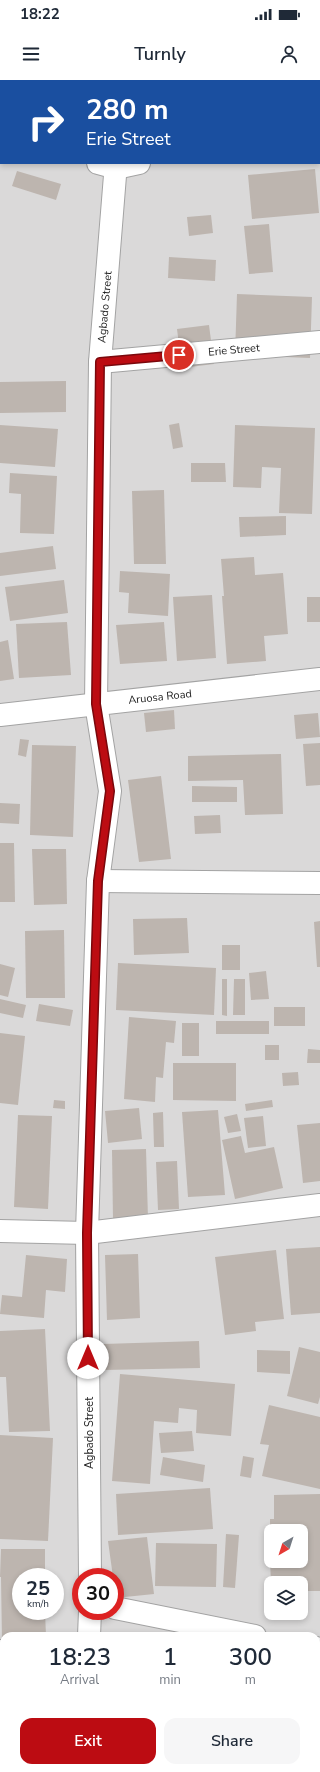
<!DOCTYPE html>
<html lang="en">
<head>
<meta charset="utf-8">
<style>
  body { margin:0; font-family:"Nunito Sans",sans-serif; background:#f6f6f7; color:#1f2937; height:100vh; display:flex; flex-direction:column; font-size:15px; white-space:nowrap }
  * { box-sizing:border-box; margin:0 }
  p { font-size:13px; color:#747a83 }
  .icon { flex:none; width:22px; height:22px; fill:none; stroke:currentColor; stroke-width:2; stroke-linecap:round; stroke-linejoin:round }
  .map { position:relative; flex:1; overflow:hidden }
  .details { position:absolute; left:0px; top:1552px; width:320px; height:140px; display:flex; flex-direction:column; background:#fff; border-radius:12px 12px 0 0; box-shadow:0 2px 6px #0003 }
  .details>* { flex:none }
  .top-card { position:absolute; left:0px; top:0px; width:320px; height:84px; box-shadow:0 2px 6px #0003; background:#1a4fa0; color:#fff; overflow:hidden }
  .needle { width:26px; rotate:219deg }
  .fabs { position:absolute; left:264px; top:1444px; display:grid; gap:8px }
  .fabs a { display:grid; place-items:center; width:44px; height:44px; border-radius:8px; background:#fff; box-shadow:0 2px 6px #0003; font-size:20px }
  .speed { position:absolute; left:12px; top:1488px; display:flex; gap:8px; font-size:20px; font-weight:700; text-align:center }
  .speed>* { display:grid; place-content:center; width:52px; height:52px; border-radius:50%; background:#fff; box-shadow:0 2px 6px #0003; line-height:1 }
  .speed small { font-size:10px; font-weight:400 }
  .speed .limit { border:6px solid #d22; background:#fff; color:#111 }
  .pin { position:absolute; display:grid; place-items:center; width:34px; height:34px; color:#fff; margin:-17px; border:2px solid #fff; border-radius:50%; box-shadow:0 1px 4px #0007 }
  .me { position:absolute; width:44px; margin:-22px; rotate:0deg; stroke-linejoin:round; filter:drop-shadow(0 0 3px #0008) }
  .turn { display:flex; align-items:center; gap:14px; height:84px; padding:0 20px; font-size:18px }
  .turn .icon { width:52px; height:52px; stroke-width:2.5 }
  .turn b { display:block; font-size:28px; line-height:34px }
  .eta { display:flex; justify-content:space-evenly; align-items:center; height:68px; text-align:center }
  .eta b { font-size:24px; font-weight:600; line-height:28px }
  .action { display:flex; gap:8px; margin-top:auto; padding:8px 20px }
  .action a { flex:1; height:46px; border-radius:12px; background:#bc0c12; color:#fff; font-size:16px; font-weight:600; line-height:46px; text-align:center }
  .action a+a { background:#f6f6f7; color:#1f2937 }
  .status { display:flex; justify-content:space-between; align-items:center; height:28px; padding:0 20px; background:#fff; direction:ltr }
  .status svg { height:11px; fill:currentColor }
  header { display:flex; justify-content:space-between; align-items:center; height:52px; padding:0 20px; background:#fff; font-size:18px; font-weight:600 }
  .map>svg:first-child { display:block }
  .residential { fill:#dad9d9; fill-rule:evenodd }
  .building { fill:#bdb5af }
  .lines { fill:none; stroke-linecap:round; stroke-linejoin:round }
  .minor-casing { stroke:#a3a3a3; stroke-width:24 }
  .minor { stroke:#fff; stroke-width:22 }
  .route-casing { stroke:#7a080c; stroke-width:10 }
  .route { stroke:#bc0c12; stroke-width:7 }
  .labels { text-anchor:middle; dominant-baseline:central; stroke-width:3; stroke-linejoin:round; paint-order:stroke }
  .street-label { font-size:11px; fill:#1c1c1c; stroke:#fff }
</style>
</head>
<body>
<div class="status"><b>18:22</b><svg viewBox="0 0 49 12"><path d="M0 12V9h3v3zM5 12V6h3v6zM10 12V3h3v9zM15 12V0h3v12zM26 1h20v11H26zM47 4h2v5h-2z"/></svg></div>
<header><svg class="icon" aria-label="menu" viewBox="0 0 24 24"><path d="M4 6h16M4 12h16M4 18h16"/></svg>Turnly<svg class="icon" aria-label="person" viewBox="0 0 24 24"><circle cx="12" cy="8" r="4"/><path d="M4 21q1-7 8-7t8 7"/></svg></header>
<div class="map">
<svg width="320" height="1692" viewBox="0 0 320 1692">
  <rect width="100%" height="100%" fill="#ede9e2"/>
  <!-- residential -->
  <path class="residential" d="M0,0H320V1692H0ZM1,1H319V83H1ZM271,1451H301V1481H271ZM21,1497H55V1531H21ZM81,1497H115V1531H81ZM271,1503H301V1533H271ZM4,1556H316V1688H4Z"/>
  <!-- building -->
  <g class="building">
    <polygon points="315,89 319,133 252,139 248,95"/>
    <polygon points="17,91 61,104 56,120 12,106"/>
    <polygon points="211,135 213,153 189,156 187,137"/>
    <polygon points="269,144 273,192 249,194 244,146"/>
    <polygon points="169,177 216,180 215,201 168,198"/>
    <polygon points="237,214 312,217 310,278 235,275"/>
    <polygon points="209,245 214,284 182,288 177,249"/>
    <polygon points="66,301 66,332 0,333 0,302"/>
    <polygon points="179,343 183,367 173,369 169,345"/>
    <polygon points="0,345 58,349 55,387 0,383"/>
    <polygon points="235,345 315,348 312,434 279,433 281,388 262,387 261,408 233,407"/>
    <polygon points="191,383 225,383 226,402 191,402"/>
    <polygon points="10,393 57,396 54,454 20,453 21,414 9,413"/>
    <polygon points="164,410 166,484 134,484 132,411"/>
    <polygon points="286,436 286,455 240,457 239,437"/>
    <polygon points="53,466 56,489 0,496 0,473"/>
    <polygon points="254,477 255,495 283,493 288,554 264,556 266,581 227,584 222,516 224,516 221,479"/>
    <polygon points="120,491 170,494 168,536 128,533 129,513 119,512"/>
    <polygon points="64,500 68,533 10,541 5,507"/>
    <polygon points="212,515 216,578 177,581 173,517"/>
    <rect x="307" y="517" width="13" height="25"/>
    <polygon points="67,542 71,595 19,598 16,544"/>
    <polygon points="164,542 167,581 120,584 116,545"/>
    <polygon points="8,560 14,599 0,601 0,562"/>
    <polygon points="174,630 175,649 146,652 144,633"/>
    <polygon points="318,633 320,657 296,659 294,635"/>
    <polygon points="20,659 29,660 26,677 18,675"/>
    <polygon points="320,663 320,705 306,706 303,664"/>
    <polygon points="32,665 76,666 73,757 30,755"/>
    <polygon points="281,674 283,734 245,735 243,700 188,701 188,676"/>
    <polygon points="161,696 171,779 139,782 128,700"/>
    <polygon points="192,706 237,707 237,722 192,722"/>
    <polygon points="0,723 20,724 19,744 0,743"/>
    <polygon points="220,735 221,753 195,754 194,736"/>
    <polygon points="0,763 14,763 15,822 0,822"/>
    <polygon points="32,769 66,769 67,824 34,825"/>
    <polygon points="187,838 189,873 134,875 133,839"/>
    <polygon points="320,841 320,887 317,887 314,842"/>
    <polygon points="64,850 65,918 26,918 25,851"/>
    <rect x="222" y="865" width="18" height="25"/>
    <polygon points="118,883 216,888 214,935 116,930"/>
    <polygon points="0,884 15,888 8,917 0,915"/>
    <polygon points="266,891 269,919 251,920 249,893"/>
    <polygon points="222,899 227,899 227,936 222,935"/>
    <polygon points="234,899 245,899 245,935 233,935"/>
    <polygon points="0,919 26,925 23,938 0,933"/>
    <polygon points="39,924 73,930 70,946 36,941"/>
    <rect x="274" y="927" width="31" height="19"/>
    <polygon points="129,937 176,941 174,963 166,962 163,998 156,997 155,1022 124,1019"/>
    <rect x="216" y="941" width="53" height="13"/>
    <rect x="182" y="943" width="17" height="33"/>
    <polygon points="0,953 25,956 18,1025 0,1023"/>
    <rect x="265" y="965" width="14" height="15"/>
    <polygon points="308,969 320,970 320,983 307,983"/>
    <polygon points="173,983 236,983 236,1021 173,1020"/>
    <polygon points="298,992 299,1005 283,1006 282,993"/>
    <polygon points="54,1020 65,1021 65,1029 53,1028"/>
    <polygon points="272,1020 273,1027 246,1031 245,1024"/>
    <polygon points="139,1028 142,1059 108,1063 105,1031"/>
    <polygon points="218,1030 225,1115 188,1117 182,1032"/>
    <polygon points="163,1032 164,1067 154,1067 153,1033"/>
    <polygon points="237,1034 241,1051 228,1053 224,1037"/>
    <polygon points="18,1035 52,1036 48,1129 14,1127"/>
    <polygon points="263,1036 266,1066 248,1068 244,1038"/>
    <polygon points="320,1043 320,1101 303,1103 297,1045"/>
    <polygon points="241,1056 245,1073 274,1067 283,1108 235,1119 222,1060"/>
    <polygon points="146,1069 148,1139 113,1140 112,1070"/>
    <polygon points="177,1081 179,1129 158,1130 156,1082"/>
    <polygon points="320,1167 320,1233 291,1235 286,1169"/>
    <polygon points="276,1170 284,1239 255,1242 256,1251 225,1255 215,1177"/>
    <polygon points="138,1174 140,1238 107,1240 105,1175"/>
    <polygon points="26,1175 67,1179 65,1212 46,1210 44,1238 0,1234 2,1215 22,1217"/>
    <polygon points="45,1249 50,1351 9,1352 6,1297 0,1297 0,1251"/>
    <polygon points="199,1261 200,1288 104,1290 103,1264"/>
    <polygon points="299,1267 320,1272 320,1317 318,1324 287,1316"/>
    <polygon points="257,1270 290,1271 290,1294 257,1292"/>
    <polygon points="120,1294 235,1304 231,1356 196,1353 197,1330 179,1328 178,1343 154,1341 150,1404 112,1401"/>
    <polygon points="269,1325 320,1337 320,1409 262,1396 269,1365 260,1364"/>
    <polygon points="192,1351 194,1371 161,1373 159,1353"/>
    <polygon points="0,1355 53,1358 48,1461 0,1459"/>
    <polygon points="243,1376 254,1378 251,1398 240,1396"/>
    <polygon points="163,1377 205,1385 203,1402 160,1395"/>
    <polygon points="210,1408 213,1449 118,1455 116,1414"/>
    <polygon points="320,1414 320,1511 301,1511 301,1503 271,1503 270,1481 301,1481 301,1451 270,1451 270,1439 274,1439 274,1415"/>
    <polygon points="226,1454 239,1455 235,1508 223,1507"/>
    <polygon points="147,1457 154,1514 115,1518 115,1497 113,1497 108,1461"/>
    <polygon points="156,1463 217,1464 216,1507 155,1506"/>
    <polygon points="1,1469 45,1469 45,1497 21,1497 21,1531 45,1531 46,1556 4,1556 4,1562 2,1562 1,1497 0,1497"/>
    <polygon points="0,1617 4,1617 4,1688 52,1688 52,1692 0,1692"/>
    <polygon points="316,1633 320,1634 317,1666 316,1666"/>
    <polygon points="155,1688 175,1688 181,1690 180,1692 153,1692"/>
    <polygon points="291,1688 315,1688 315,1691"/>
  </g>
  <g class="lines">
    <!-- minor casing -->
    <g class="minor-casing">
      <g id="minor">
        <polyline points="110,0 110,1"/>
        <polyline points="319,47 320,46"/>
        <polyline points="0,56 1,57"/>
        <polyline points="98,83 116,88 139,83"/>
        <polyline points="100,282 320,262"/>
        <polyline points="0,635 320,599"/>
        <polyline points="98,801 320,803"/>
        <polyline points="0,1151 87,1153 320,1125"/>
        <polyline points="90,1497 87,1153 98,801 110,711 96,624 100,282 116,83"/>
        <polyline points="115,1528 255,1556"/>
        <polyline points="89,1556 90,1531"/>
        <polyline points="316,1568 320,1569"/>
        <polyline points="0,1571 4,1572"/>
        <polyline points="93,1688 93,1692"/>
      </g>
    </g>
    <!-- minor -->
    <use href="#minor" class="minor"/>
  </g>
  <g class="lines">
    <!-- route casing -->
    <g class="route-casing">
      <polyline id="route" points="88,1278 87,1153 98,801 110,711 96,624 100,282 179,275"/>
    </g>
    <!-- route -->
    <use href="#route" class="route"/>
  </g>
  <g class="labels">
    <!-- street labels -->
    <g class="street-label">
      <text transform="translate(105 227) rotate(-85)">Agbado Street</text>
      <text transform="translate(234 270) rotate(-5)">Erie Street</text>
      <text transform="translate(160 617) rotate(-6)">Aruosa Road</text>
      <text transform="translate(89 1353) rotate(-90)">Agbado Street</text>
    </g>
  </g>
</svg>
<div class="fabs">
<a><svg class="needle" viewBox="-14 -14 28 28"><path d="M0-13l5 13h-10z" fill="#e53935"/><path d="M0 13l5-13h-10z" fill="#747a83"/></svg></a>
<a><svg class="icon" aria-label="layers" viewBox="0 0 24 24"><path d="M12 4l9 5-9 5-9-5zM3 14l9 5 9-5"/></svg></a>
</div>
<div class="speed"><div>25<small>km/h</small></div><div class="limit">30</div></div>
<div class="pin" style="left:179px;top:275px;background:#d93025"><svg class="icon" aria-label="arrive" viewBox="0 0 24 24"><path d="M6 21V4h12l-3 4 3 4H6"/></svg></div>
<svg class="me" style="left:88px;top:1278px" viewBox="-20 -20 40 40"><circle r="19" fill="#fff"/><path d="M0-13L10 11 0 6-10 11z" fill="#bc0c12"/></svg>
<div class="top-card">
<div class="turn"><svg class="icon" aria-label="right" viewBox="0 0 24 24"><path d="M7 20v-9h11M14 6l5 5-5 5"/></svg><div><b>280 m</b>Erie Street</div></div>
</div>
<section class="details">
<div class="eta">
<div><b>18:23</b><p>Arrival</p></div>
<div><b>1</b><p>min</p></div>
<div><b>300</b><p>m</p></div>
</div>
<div class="action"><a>Exit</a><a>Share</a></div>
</section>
</div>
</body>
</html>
